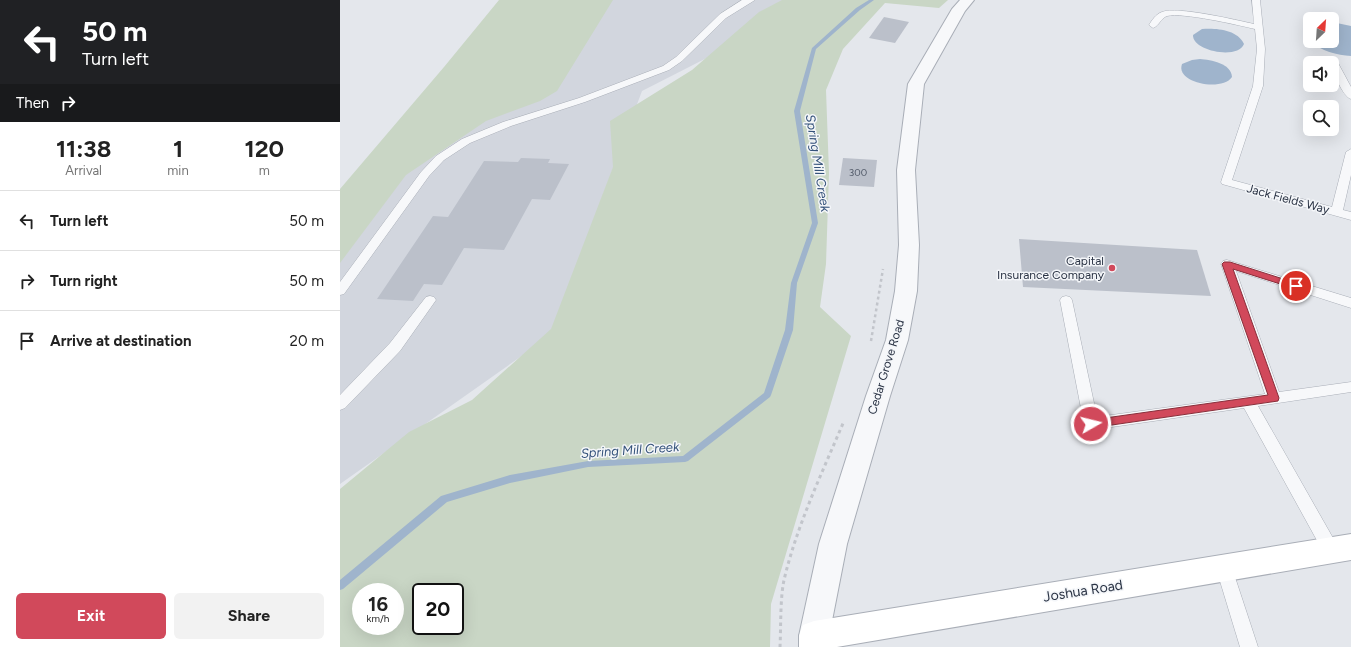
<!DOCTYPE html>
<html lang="en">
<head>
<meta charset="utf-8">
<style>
  body { margin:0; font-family:Figtree,sans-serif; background:#f2f2f2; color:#222; height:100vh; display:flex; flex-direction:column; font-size:15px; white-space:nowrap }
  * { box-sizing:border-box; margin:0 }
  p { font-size:13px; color:#767676 }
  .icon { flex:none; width:22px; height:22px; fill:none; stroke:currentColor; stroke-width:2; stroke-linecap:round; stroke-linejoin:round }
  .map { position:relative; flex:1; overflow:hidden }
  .side { display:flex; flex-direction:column; background:#fff; width:340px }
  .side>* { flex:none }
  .hud { background:#202124; color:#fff; overflow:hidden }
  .needle { width:26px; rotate:25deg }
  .tools { position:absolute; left:963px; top:12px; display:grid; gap:8px }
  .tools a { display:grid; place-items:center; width:36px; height:36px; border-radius:6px; background:#fff; box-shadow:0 4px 16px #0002; font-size:20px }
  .speed { position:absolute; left:12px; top:583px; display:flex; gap:8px; font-size:20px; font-weight:700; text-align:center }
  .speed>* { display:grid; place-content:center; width:52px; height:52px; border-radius:50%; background:#fff; box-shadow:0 4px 16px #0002; line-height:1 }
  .speed small { font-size:10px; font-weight:400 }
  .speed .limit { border:2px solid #111; border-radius:6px; background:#fff; color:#111 }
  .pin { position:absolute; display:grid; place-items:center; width:34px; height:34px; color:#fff; margin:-17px; border:2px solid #fff; border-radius:50%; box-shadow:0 1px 4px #0007 }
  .me { position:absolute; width:44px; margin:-22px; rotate:82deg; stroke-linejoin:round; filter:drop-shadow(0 0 3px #0008) }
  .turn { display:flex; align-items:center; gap:14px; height:84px; padding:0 16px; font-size:18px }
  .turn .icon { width:52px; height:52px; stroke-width:2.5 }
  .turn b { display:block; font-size:28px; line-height:34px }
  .then { display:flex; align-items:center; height:38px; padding:0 16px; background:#0003; gap:8px; font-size:15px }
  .eta { display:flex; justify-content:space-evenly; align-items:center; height:68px; text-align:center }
  .eta b { font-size:24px; font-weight:700; line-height:28px }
  .button { display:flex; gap:8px; margin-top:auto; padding:8px 16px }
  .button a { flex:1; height:46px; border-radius:6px; background:#d1495b; color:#fff; font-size:16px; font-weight:700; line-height:46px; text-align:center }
  .button a+a { background:#f2f2f2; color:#222 }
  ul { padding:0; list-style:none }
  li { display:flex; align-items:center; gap:12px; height:60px; padding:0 16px; border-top:1px solid #e0e0e0 }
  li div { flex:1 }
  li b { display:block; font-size:15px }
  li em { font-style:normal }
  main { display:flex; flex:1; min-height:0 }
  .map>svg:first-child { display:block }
  .built { fill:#d2d6de }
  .green { fill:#c9d6c5; fill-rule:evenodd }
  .water { fill:#9fb4cc }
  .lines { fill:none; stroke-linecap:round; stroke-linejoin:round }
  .stream { fill:#9fb4cc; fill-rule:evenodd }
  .building { fill:#bbc0ca }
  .service-casing { stroke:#a9aeb7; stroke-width:1 }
  .tertiary-casing { stroke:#a9aeb7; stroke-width:2 }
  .secondary-casing { stroke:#a9aeb7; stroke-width:2 }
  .path-far1 { stroke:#c2c5cb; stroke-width:2.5; stroke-dasharray:3 3; stroke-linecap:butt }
  .path { stroke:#c2c5cb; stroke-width:3; stroke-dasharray:3.5 3.5; stroke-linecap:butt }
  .service { fill:#f7f8fa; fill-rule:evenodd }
  .tertiary { fill:#f7f8fa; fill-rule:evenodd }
  .secondary { fill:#fff; fill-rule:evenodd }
  .route { fill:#d1495b; stroke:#882f3b }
  .poi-dot { fill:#d1495b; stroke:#f4f6f9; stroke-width:1.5 }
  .labels { text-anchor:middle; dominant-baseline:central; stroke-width:3; stroke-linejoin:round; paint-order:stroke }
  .number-label { font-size:10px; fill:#4f5766 }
  .street-label { font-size:12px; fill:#2b3445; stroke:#f4f6f9 }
  .poi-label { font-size:12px; fill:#2b3445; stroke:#f4f6f9; text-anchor:end }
  .water-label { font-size:13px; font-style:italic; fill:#34527a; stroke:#f4f6f9 }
  .near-street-label { font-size:14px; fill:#2b3445; stroke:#f4f6f9 }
</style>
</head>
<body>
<main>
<section class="side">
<div class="hud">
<div class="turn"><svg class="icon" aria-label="left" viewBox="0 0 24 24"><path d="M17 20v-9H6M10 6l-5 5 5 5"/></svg><div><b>50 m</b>Turn left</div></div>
<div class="then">Then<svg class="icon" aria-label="right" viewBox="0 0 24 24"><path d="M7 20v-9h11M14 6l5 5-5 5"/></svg></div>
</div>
<div class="eta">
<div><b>11:38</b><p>Arrival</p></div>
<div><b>1</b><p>min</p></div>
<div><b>120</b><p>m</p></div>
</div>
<ul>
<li><svg class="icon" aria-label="left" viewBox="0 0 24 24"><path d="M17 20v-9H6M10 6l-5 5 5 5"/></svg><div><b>Turn left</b></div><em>50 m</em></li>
<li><svg class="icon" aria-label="right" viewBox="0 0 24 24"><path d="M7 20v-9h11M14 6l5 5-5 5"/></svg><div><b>Turn right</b></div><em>50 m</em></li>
<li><svg class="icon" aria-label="arrive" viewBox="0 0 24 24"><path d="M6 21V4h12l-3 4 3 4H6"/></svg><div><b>Arrive at destination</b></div><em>20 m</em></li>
</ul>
<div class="button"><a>Exit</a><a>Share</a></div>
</section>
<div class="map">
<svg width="1011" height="647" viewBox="0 0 1011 647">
  <rect width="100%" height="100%" fill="#e4e7ec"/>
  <!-- built -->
  <polygon class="built" points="202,0 480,0 302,91 210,336 0,484 0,262 73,153"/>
  <!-- green -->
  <g class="green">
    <polygon points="159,0 273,0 217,91 200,101 146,121 66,175 0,263 0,189 104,67"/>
    <path d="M442,0H608L599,8L545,3L503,49L486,90L489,173L486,264L480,307L511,336L431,604L430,647H0V489L69,432L132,400L211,329L273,167L270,121L352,70L419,12ZM21,592H55V626H21ZM81,592H115V626H81Z"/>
  </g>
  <!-- water -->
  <g class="water">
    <path d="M992,22L1011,26V56C997,55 981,51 970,41H992Z"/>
    <path d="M862,29C875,28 897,29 904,44C898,60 852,51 853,35Z"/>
    <path d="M860,59C871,60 891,63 892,77C882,92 835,83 842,64L852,60Z"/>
  </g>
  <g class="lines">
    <!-- stream -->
    <polygon class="stream" points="529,0 534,0 520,10 476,49 460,111 478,223 457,283 453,330 431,395 430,397 348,461 345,462 248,467 170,483 107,502 3,589 0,590 0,580 101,496 170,475 248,461 343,456 424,393 445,330 451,283 472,223 454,111 472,48 516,8"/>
  </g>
  <!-- building -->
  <g class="building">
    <polygon points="544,17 569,22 555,43 529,38"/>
    <polygon points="181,158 210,159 208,163 229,164 210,200 192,199 164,250 124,248 102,285 84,284 73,301 37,299 93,216 108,217 144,161 178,162"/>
    <polygon points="503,158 537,160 534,187 499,185"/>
    <polygon points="679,239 857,250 871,296 683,287"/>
  </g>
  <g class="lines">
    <!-- service casing -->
    <g class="service-casing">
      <g id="service">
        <polygon points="402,0 415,0 386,18 342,61 329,70 245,102 171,126 130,143 104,160 89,176 4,294 0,295 0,282 81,172 96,156 122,139 163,122 239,98 323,66 336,57 380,14"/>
        <path d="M912,0H920L925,49L923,86L892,180L992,207L1006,152L1011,149V175L1003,210L1011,212V220L882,184L881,182L913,86L917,49L915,29C898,25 842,12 827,16C821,18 819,26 813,28L809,25C812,20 816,14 822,12C837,6 896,20 914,24Z"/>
        <path d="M992,58L997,61L1011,87V99C1003,97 992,71 992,63H989L987,61Z"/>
        <polygon points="887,260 1011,298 1011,308 896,271 939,392 1011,382 1011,392 918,406 997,545 999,550 997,555 991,558 985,555 904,408 751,430 746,428 744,424 720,300 722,297 726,296 730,297 732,300 757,417 925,394 881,264 883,261"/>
        <polygon points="90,296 94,297 96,300 60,351 5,408 0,410 0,395 50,343 86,297"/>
        <polygon points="884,560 890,562 892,568 918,647 900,647 876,568 878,562"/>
      </g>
    </g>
    <!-- tertiary casing -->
    <g class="tertiary-casing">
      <polygon id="tertiary" points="620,0 634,0 625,11 584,84 575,170 579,245 577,291 568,340 550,396 507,544 489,636 485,647 464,647 459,636 479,544 526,396 546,340 555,291 559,245 557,170 568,84 612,9"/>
    </g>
    <!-- secondary casing -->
    <g class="secondary-casing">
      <polygon id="secondary" points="1011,534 1011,560 497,647 459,647 459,636 463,625 474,621"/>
    </g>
    <!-- path-far1 -->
    <polyline class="path-far1" points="531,341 543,269"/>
    <!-- path -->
    <path class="path" d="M440,647C441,627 440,599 444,580C457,525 482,473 504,421"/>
    <!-- service -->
    <use href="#service" class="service"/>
    <!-- tertiary -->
    <use href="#tertiary" class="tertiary"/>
    <!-- secondary -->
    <use href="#secondary" class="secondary"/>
  </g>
  <!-- route -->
  <polygon class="route" points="884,262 890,262 959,284 960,286 956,289 893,269 939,398 938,401 751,428 747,427 746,424 747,421 751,420 928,395 882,264"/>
  <!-- markers -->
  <circle class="poi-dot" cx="772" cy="268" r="4"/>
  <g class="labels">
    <!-- number labels -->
    <g class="number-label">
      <text x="518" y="172">300</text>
    </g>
    <!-- street labels -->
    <g class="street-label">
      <text transform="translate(948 199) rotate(15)">Jack Fields Way</text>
      <text transform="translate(546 367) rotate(-73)">Cedar Grove Road</text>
    </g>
    <!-- poi labels -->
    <g class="poi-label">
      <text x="764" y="261">Capital<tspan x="764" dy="14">Insurance Company</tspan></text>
    </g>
    <!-- water labels -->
    <g class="water-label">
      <text transform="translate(478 163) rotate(81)">Spring Mill Creek</text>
      <text transform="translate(290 450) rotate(-4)">Spring Mill Creek</text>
    </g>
    <!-- near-street labels -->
    <g class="near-street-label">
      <text transform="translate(743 591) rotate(-9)">Joshua Road</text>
    </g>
  </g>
</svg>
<div class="tools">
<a><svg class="needle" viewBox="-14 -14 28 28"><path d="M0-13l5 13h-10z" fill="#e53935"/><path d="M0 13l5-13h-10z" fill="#767676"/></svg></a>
<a><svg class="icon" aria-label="sound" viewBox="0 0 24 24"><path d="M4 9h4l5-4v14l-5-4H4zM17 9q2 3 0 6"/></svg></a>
<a><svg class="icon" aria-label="search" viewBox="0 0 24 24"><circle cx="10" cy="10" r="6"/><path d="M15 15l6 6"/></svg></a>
</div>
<div class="speed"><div>16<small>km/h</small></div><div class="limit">20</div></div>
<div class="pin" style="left:956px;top:286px;background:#d93025"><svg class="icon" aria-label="arrive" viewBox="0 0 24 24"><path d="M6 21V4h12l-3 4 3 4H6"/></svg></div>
<svg class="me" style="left:751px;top:424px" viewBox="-20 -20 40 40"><circle r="17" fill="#d1495b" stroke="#fff" stroke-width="3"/><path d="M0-11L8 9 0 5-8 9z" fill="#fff"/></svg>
</div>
</main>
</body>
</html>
